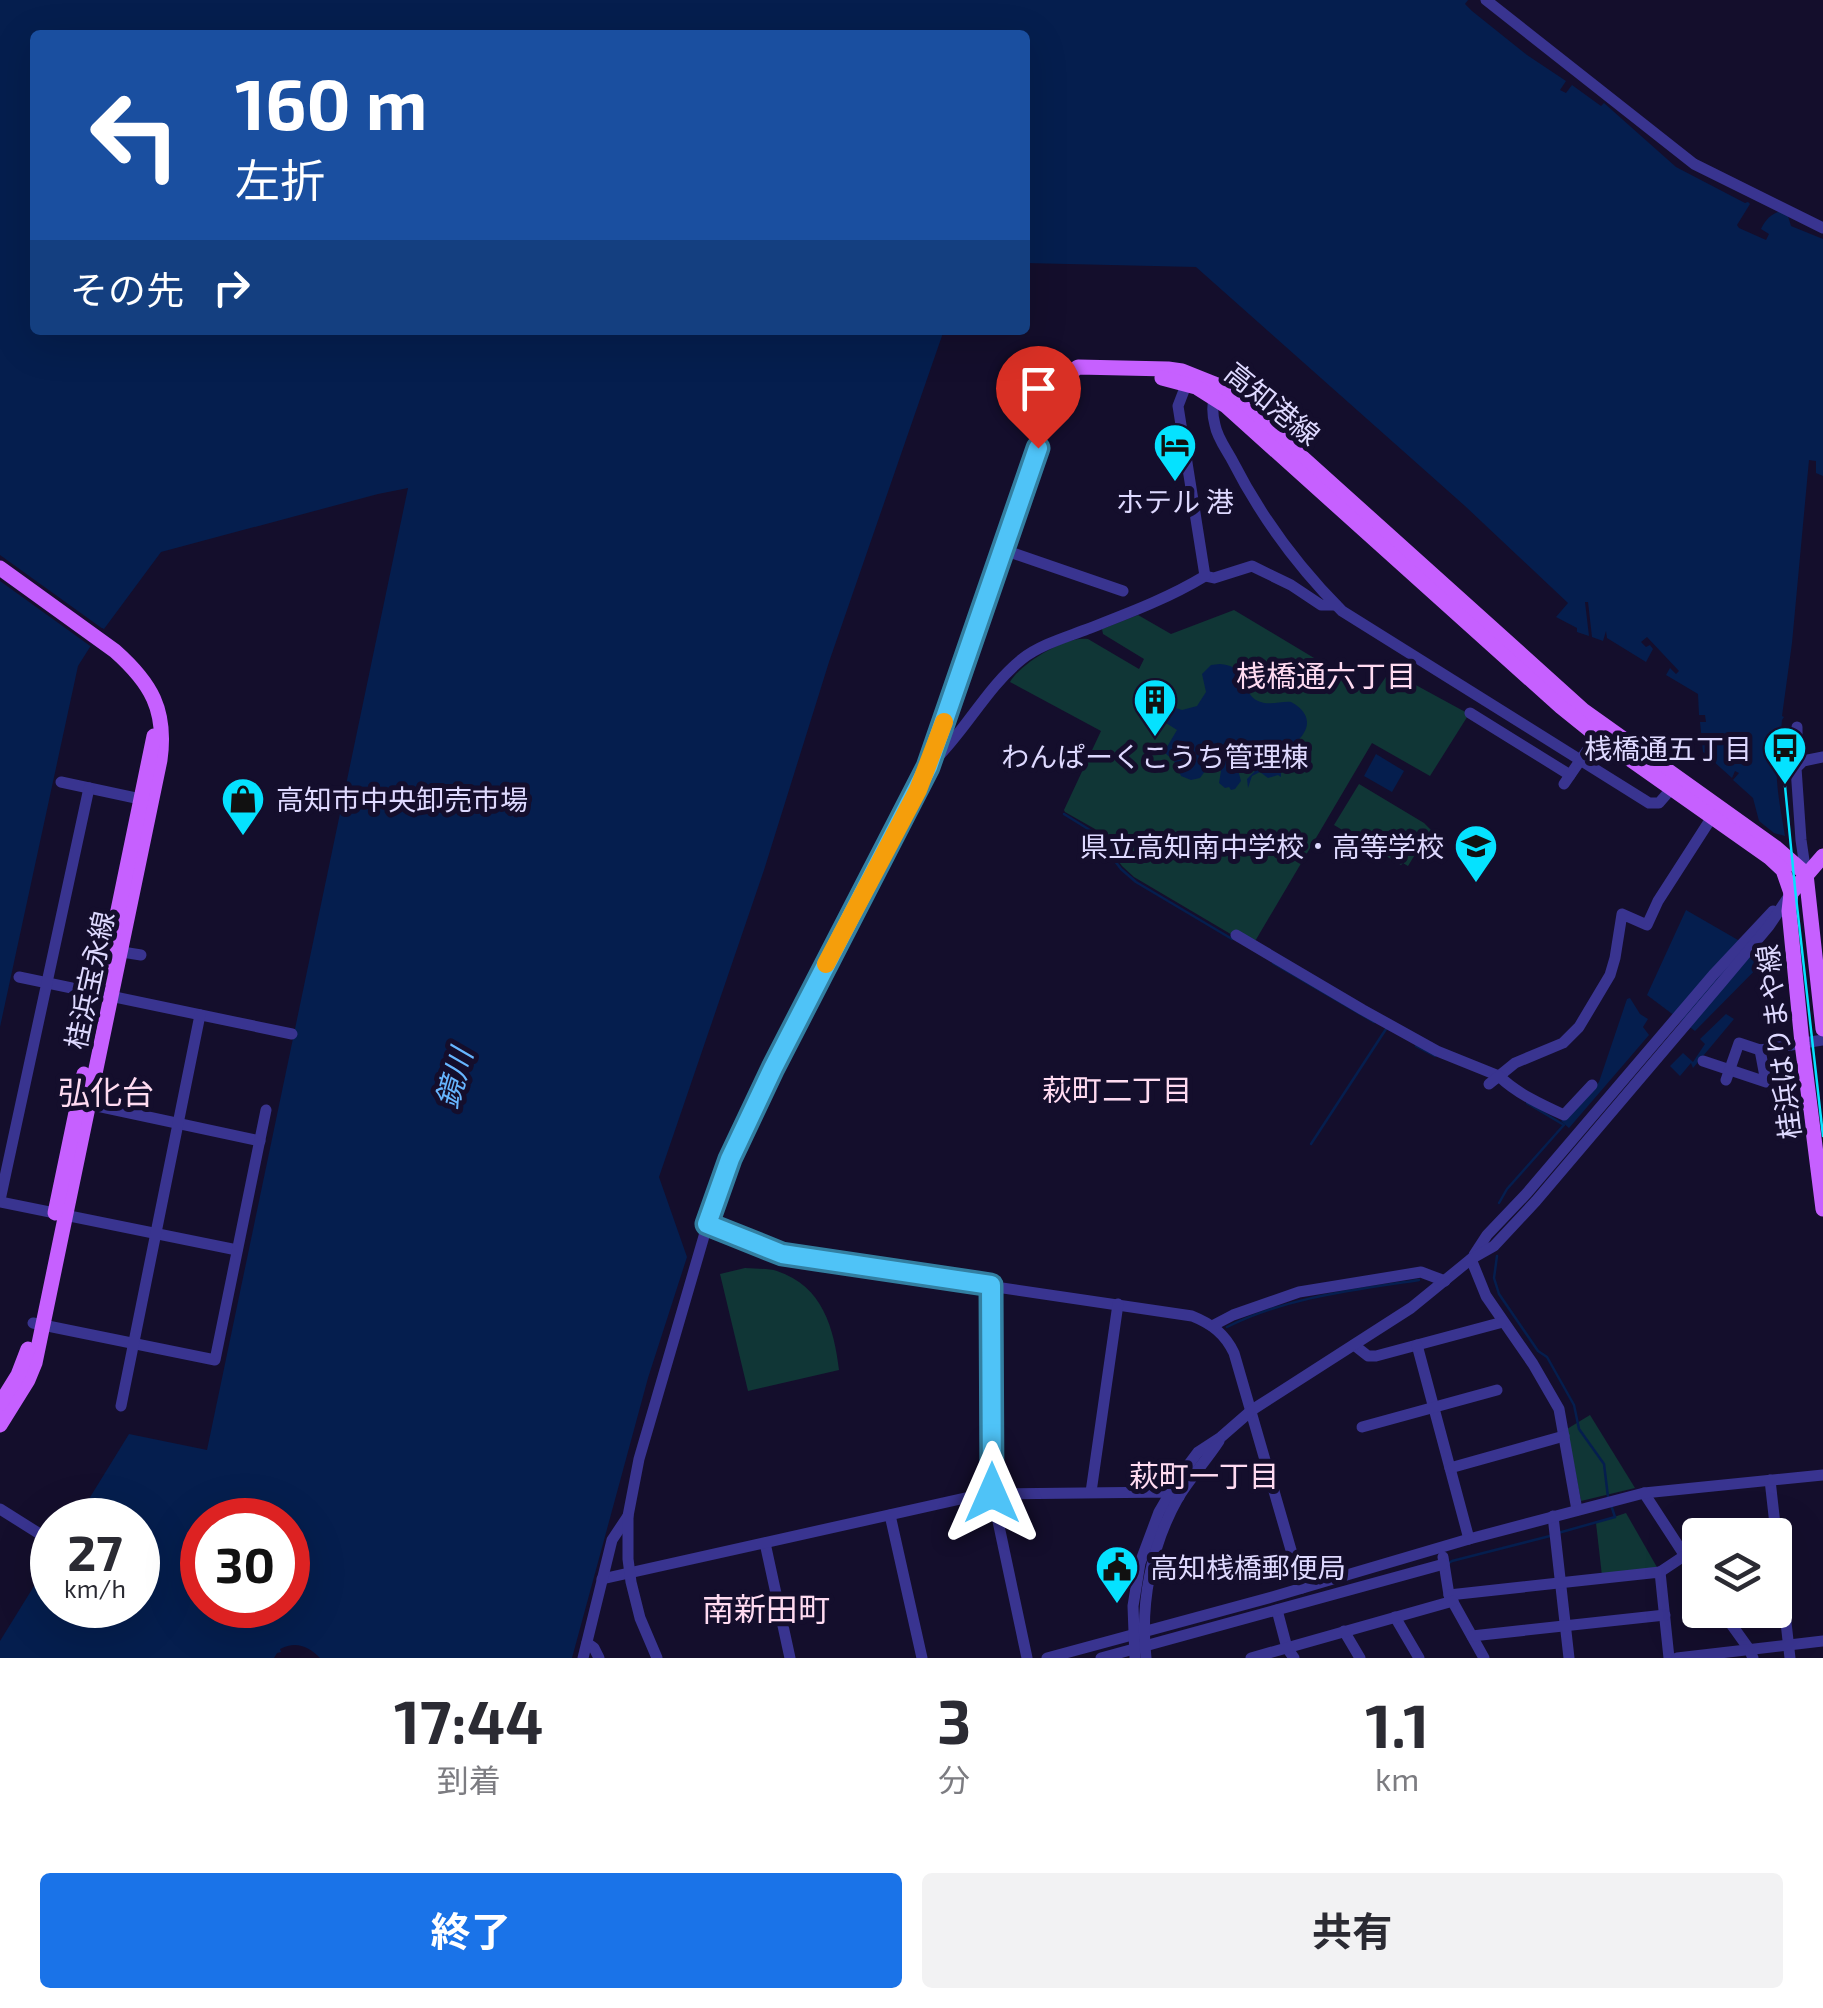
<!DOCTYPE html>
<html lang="ja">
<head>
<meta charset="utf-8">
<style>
  body { margin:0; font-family:"Exo 2","Noto Sans JP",sans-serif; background:#f2f2f3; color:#2b2b33; height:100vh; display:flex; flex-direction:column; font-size:38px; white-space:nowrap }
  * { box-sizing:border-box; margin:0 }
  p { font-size:32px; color:#7c7c81 }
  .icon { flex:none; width:55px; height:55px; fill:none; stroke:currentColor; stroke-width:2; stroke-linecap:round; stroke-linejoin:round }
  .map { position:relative; height:1658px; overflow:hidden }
  .side { display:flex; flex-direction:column; background:#fff; flex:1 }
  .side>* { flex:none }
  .top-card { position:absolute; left:30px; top:30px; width:1000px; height:305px; border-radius:10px; box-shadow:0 10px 40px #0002; background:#1a4fa0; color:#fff; overflow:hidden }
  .tools { position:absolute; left:1682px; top:1518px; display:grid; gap:20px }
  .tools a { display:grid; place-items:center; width:110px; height:110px; border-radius:10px; background:#fff; box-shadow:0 10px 40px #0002; font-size:50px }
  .speed { position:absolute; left:30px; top:1498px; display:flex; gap:20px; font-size:50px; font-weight:700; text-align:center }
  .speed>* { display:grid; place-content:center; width:130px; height:130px; border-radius:50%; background:#fff; box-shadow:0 10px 40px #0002; line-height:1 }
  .speed small { font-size:25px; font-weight:400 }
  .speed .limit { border:15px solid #d22; background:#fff; color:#111 }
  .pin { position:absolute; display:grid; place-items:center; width:85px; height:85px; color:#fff; margin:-102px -42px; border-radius:50% 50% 50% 0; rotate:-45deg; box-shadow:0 0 10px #0007 }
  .pin .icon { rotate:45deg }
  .me { position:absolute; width:110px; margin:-55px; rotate:0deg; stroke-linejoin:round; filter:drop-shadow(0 0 8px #0008) }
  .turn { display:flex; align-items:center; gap:35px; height:210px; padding:0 40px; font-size:45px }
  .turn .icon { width:130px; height:130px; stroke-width:2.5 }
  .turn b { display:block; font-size:70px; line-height:85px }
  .then { display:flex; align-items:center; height:95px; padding:0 40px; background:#0003; gap:20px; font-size:38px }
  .eta { display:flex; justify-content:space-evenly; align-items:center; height:170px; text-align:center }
  .eta b { font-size:60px; font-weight:700; line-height:70px }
  .action { display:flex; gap:20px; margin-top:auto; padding:20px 40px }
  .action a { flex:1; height:115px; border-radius:10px; background:#1a73e8; color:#fff; font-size:40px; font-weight:700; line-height:115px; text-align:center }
  .action a+a { background:#f2f2f3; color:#2b2b33 }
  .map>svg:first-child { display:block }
  .green { fill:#103636 }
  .water { fill:#051e4e; fill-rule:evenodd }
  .pier { fill:#140e2c }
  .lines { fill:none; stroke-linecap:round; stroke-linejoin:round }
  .stream { stroke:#051e4e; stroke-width:2.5 }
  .minor { stroke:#393490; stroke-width:11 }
  .major { stroke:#c660ff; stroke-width:15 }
  .tram { stroke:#05e2ff; stroke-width:2.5 }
  .route-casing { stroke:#337fa1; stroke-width:25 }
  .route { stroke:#4fc3f7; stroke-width:18 }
  .slow { stroke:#f59e0b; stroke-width:18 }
  .labels { text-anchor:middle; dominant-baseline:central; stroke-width:10; stroke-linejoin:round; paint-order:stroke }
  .street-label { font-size:28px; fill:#ded9ff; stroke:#140e2c }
  .poi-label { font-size:28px; fill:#ded9ff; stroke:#140e2c }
  .neighbourhood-label { font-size:30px; fill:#ffdbf1; stroke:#140e2c }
  .water-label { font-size:30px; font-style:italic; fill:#67b6ff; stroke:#140e2c }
  .quarter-label { font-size:32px; fill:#ffdbf1; stroke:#140e2c }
</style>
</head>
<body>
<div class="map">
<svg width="1823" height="1658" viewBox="0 0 1823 1658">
  <rect width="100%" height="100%" fill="#140e2c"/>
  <!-- green -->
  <g class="green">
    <path d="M1234,610L1374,694L1390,671L1469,714L1430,776L1372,743L1254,943L1234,936L1134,877L1122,866L1095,829L1065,812L1064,810L1101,731L1010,682C1020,664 1066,635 1088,639L1139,669L1144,659L1103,634L1102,629L1138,615L1171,634Z"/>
    <polygon points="1359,784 1424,823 1431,830 1423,843 1418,841 1416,846 1419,848 1408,866 1403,863 1401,865 1334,825"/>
    <path d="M745,1268C755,1269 768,1268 777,1271C823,1286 834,1329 839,1370L748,1391L720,1274Z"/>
    <polygon points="1590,1415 1635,1488 1581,1501 1567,1429"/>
    <polygon points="1626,1513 1658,1569 1602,1576 1596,1523"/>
  </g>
  <!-- water -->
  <g class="water">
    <path d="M0,0H1468L1465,4L1472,11L1527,55L1566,81L1560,90L1566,93L1572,85L1601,106L1604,103L1676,167L1745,203L1748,202L1750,204L1737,225L1739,228L1766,240L1769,234L1761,229C1766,219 1771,214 1781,211L1788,216L1791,226L1823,239V476L1816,473V461L1809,460L1792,643L1782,716L1784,717L1782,720L1780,741L1782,742C1770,762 1781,810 1785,836L1774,833L1759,821L1753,798L1733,780L1739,773L1735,771L1732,778L1712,760L1717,756L1710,750L1708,756L1703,752L1700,722H1706L1705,715H1699L1698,694L1666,675L1670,668L1676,674L1679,671L1647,637L1641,642L1646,647L1650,645L1653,649L1646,662L1607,638L1606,631L1603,641L1592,637L1588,602H1585L1589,636L1577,632V628L1556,617L1568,603L1465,506L1196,267L1025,263V35H35V330H944L829,662L764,870L659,1177L687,1257L648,1378L572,1658H320C308,1646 296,1641 280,1649L281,1652L277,1653L274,1658H0V1641L52,1557V1605H138V1520H76L129,1434L207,1450L408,488L378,494L161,552L104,629L102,628L78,666L0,1027ZM202,1520H288V1605H202Z"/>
    <path d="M1220,664C1252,667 1239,692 1258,701C1268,706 1281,701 1291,702C1317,716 1308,736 1288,748L1283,746L1275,756L1281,766V777L1278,775L1268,778L1260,772L1252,776L1248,788L1247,779L1255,771L1253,770L1250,756L1246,757L1245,752L1238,755L1233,763L1237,766L1241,781L1235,789L1231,790L1229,787L1225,788L1219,783L1221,771L1216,765L1208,767L1200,778L1191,780L1181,776L1174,761L1164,752L1177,730L1155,716L1164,702L1174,709L1176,708L1182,710L1197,706L1206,692L1202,674L1211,665Z"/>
    <polygon points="1376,754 1404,771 1392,792 1364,776"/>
    <polygon points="1686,910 1738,940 1776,949 1695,1031 1647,995"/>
    <polygon points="1630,998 1640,1014 1648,1019 1643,1027 1649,1035 1569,1128 1561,1121 1599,1082 1627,999"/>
    <polygon points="1726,1014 1734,1019 1693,1068 1691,1063 1680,1076 1670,1066 1683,1053 1693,1062 1705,1044 1700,1039"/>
  </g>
  <!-- pier -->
  <polygon class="pier" points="0,555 103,629 93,648 0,581"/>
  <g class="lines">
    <!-- stream -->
    <g class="stream">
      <polyline points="1064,814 1093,832 1121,869 1136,882 1232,939"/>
      <polyline points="1273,963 1374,1022"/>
      <polyline points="1416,1046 1435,1056"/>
      <polyline points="1527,1103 1564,1125"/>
      <polyline points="1311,1144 1386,1029"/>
      <polyline points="1499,1203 1507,1189 1563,1126"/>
      <polyline points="1497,1256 1494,1278 1499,1294 1538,1351 1547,1357 1574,1405 1579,1429 1604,1464 1608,1497"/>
      <path d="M1227,1327C1287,1297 1353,1290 1419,1280"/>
      <polyline points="1558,1533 1615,1517 1611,1505"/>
      <polyline points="1447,1564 1452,1561 1550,1536"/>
    </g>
    <!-- minor -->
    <g class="minor">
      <polyline points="1486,0 1694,164 1823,228"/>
      <path d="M1215,394C1212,404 1212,414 1215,425C1217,437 1226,449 1232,460C1260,515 1298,567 1342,611L1649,803H1659L1672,788"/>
      <polyline points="1004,550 1123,591"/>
      <polyline points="1205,576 1214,578 1252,566 1291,585 1321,605 1336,605"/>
      <polyline points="1470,713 1570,775"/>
      <polyline points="1797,727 1797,766"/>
      <path d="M931,764C965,732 986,688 1022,659C1040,645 1064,638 1085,630C1126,614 1167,599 1205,576L1178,406L1188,380"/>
      <polyline points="61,782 145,800"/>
      <polyline points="1564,784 1599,733"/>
      <polyline points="1806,874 1801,840 1796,768 1803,761 1823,757"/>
      <polyline points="1236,935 1363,1010 1437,1051 1499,1076 1515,1063 1563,1043 1579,1027 1610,975 1615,958 1622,914 1647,925 1658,901 1712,817"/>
      <polyline points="116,951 141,955"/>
      <polyline points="19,977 292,1034"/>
      <polyline points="1703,1061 1766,1082 1760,1050"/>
      <polyline points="1726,1080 1739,1043 1760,1050 1823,1040"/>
      <path d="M1489,1084L1499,1076C1516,1093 1542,1105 1564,1115L1592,1085"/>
      <polyline points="83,1103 260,1141"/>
      <polyline points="0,1200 89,788"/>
      <polyline points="0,1202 237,1250"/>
      <path d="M707,1224L782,1254L806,1259L1192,1316C1212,1324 1225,1334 1234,1353L1302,1588"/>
      <polyline points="1474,1255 1487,1235 1527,1193 1713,975 1773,911"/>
      <polyline points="1471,1259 1486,1296 1533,1364 1559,1409 1577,1510"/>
      <polyline points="991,1285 992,1493 1027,1658"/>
      <polyline points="33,1323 215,1360 266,1110"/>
      <polyline points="1212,1326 1233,1315 1299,1292 1421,1272 1445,1281"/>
      <polyline points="1354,1345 1368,1356 1376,1356 1503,1322"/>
      <polyline points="1417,1345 1469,1539"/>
      <polyline points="121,1406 200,1015"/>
      <polyline points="1362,1427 1497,1390"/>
      <polyline points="1450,1468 1564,1436"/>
      <polyline points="1770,1480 1790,1658"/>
      <polyline points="1091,1492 1118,1304"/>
      <polyline points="1644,1493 1700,1579"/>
      <polyline points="0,1509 51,1541"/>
      <polyline points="890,1515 922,1658"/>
      <polyline points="1553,1516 1569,1658"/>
      <polyline points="765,1543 790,1658"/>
      <polyline points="1443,1557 1449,1595 1484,1658"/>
      <polyline points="1660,1572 1684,1556"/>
      <polyline points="602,1579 983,1494 1169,1492 1179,1497"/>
      <polyline points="1449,1595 1660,1572 1669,1658"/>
      <polyline points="1277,1610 1287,1648 1294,1658"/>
      <polyline points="1721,1610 1749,1649 1753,1658"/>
      <polyline points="1395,1617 1419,1658"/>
      <polyline points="1344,1631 1360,1658"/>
      <polyline points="1472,1636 1665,1615"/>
      <polyline points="587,1643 594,1648 599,1658"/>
      <polyline points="583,1658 612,1540 628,1516"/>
      <polyline points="657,1658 640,1618 631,1582 628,1559 628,1516 639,1459 716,1195 730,1159 773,1067 928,767 1060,385 1065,377"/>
      <polyline points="1047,1658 1272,1597 1469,1539 1644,1493 1823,1475"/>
      <polyline points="1101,1658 1444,1564"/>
      <polyline points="1135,1658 1133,1606 1140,1563 1159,1512 1180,1476 1198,1452 1221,1437 1252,1410 1411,1308 1471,1259 1494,1246 1536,1201 1722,982 1769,926 1789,896"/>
      <path d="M1146,1658C1140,1604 1151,1546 1178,1498C1190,1478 1206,1461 1219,1441"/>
      <polyline points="1251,1658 1453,1601"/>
      <polyline points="1677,1658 1823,1641"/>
    </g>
    <!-- major -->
    <g class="major">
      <polyline points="1065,377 1078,367 1168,369 1182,371 1217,385 1253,413 1583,710 1775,847 1806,874"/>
      <polyline points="1162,378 1196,387 1226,406 1561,707 1597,736 1769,857 1783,870 1791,893"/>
      <path d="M0,568L115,651C151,683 167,710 160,760L35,1363L28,1380L0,1425"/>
      <polyline points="1823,856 1791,893 1789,911 1802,1043 1823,1209"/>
      <polyline points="1806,874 1823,1029"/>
      <polyline points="104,978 154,736"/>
      <polyline points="55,1213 84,1074"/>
      <polyline points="0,1404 18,1375 28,1349"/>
    </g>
    <!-- tram -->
    <polyline class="tram" points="1784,776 1795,888 1823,1136"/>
  </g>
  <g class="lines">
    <!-- route casing -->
    <g class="route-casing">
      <polyline id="route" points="992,1493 991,1285 782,1254 707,1224 730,1159 773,1068 928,767 1038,448"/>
    </g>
    <!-- route -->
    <use href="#route" class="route"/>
    <!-- slow -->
    <polyline class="slow" points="826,964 918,790 944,722"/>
  </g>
  <!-- icons -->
  <defs>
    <g id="hotel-pin" transform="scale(2.25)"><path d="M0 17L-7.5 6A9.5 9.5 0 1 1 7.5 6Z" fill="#05e2ff" stroke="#140e2c"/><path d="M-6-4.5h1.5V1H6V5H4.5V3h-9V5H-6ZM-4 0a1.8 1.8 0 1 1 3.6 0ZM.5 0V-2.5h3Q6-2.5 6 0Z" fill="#111"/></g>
    <g id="building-pin" transform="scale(2.25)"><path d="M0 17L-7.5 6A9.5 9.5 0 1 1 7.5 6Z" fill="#05e2ff" stroke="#140e2c"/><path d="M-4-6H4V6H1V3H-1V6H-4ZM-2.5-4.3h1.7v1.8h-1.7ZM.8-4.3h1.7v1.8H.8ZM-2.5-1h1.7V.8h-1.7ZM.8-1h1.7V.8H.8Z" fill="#111"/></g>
    <g id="bus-pin" transform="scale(2.25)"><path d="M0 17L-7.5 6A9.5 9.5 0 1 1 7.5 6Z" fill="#05e2ff" stroke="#140e2c"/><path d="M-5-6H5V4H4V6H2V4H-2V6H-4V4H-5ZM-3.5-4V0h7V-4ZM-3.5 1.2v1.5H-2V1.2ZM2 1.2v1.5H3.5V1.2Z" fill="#111"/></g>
    <g id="shop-pin" transform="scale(2.25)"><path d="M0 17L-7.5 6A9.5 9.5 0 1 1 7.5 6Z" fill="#05e2ff" stroke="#140e2c"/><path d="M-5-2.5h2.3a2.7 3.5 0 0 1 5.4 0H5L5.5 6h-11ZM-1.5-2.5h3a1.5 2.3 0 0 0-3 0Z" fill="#111"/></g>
    <g id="school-pin" transform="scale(2.25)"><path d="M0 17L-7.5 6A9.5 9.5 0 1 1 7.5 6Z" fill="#05e2ff" stroke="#140e2c"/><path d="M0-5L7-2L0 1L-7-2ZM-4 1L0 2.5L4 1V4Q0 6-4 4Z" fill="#111"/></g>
    <g id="civic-pin" transform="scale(2.25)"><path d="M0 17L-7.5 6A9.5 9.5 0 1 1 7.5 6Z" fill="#05e2ff" stroke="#140e2c"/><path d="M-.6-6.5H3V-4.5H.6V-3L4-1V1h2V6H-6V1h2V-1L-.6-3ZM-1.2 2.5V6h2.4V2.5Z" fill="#111"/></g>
  </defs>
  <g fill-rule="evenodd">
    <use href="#hotel-pin" x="1175" y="445"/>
    <use href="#building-pin" x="1155" y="700"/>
    <use href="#bus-pin" x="1785" y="748"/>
    <use href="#shop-pin" x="243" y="799"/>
    <use href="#school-pin" x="1476" y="846"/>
    <use href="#civic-pin" x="1117" y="1567"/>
  </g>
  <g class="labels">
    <!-- street labels -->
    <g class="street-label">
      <text transform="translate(1273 403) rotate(39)">高知港線</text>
      <text transform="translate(89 980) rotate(-78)">桂浜宝永線</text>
      <text transform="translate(1778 1042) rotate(-97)">桂浜はりまや線</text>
    </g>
    <!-- poi labels -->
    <g class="poi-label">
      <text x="1175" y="501">ホテル 港</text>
      <text x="1752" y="748" text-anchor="end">桟橋通五丁目</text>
      <text x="1155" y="756">わんぱーくこうち管理棟</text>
      <text x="276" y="799" text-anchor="start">高知市中央卸売市場</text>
      <text x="1444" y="846" text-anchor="end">県立高知南中学校・高等学校</text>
      <text x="1150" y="1567" text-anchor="start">高知桟橋郵便局</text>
    </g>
    <!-- neighbourhood labels -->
    <g class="neighbourhood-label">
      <text x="1326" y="675">桟橋通六丁目</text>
      <text x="1117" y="1089">萩町二丁目</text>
      <text x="1204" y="1475">萩町一丁目</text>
    </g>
    <!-- water labels -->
    <g class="water-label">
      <text transform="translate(453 1078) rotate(-74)">鏡川</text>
    </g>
    <!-- quarter labels -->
    <g class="quarter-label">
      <text x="106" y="1091">弘化台</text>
      <text x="766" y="1608">南新田町</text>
    </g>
  </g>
</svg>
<div class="tools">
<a><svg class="icon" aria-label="layers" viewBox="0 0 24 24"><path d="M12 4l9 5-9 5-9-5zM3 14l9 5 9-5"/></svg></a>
</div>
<div class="speed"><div>27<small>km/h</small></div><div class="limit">30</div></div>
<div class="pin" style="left:1038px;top:448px;background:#d93025"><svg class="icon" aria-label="arrive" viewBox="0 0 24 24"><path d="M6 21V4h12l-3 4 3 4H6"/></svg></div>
<svg class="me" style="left:992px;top:1493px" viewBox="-20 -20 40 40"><path d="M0-17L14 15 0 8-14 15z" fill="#4fc3f7" stroke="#fff" stroke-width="4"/></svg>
<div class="top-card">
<div class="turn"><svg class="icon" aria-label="left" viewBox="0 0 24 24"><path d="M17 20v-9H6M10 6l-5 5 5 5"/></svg><div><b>160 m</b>左折</div></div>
<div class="then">その先<svg class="icon" aria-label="right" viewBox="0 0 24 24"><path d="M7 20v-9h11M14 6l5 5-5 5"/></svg></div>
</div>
</div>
<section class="side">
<div class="eta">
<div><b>17:44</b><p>到着</p></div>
<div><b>3</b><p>分</p></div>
<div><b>1.1</b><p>km</p></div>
</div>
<div class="action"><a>終了</a><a>共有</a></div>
</section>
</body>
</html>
